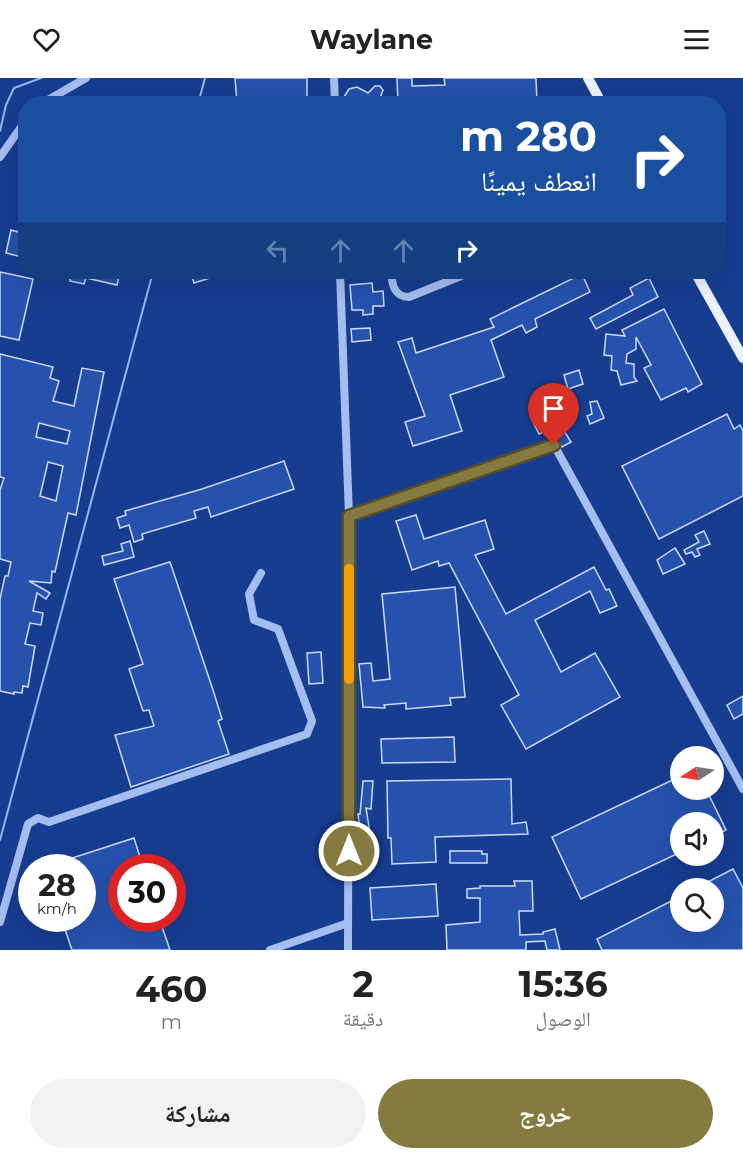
<!DOCTYPE html>
<html lang="ar">
<head>
<meta charset="utf-8">
<style>
  body { margin:0; font-family:Montserrat,"Noto Naskh Arabic",sans-serif; background:#f2f2f2; color:#222; direction:rtl; height:100vh; display:flex; flex-direction:column; font-size:22px; white-space:nowrap }
  * { box-sizing:border-box; margin:0 }
  p { font-size:20px; color:#767676 }
  .icon { flex:none; width:33px; height:33px; fill:none; stroke:currentColor; stroke-width:2; stroke-linecap:round; stroke-linejoin:round }
  .map { position:relative; height:872px; overflow:hidden; direction:ltr }
  .drawer { display:flex; flex-direction:column; background:#fff; flex:1 }
  .drawer>* { flex:none }
  .guide { position:absolute; left:18px; top:18px; width:708px; height:183px; border-radius:24px; box-shadow:0 6px 24px #0002; direction:rtl; background:#1a4fa0; color:#fff; overflow:hidden }
  .needle { width:39px; rotate:258deg }
  .tools { position:absolute; left:670px; top:668px; display:grid; gap:12px }
  .tools a { display:grid; place-items:center; width:54px; height:54px; border-radius:50%; background:#fff; box-shadow:0 6px 24px #0002; font-size:30px }
  .speed { position:absolute; left:18px; top:776px; display:flex; gap:12px; font-size:30px; font-weight:700; text-align:center }
  .speed>* { display:grid; place-content:center; width:78px; height:78px; border-radius:50%; background:#fff; box-shadow:0 6px 24px #0002; line-height:1 }
  .speed small { font-size:15px; font-weight:400 }
  .speed .limit { border:9px solid #d22; background:#fff; color:#111 }
  .pin { position:absolute; display:grid; place-items:center; width:51px; height:51px; color:#fff; margin:-62px -26px; border-radius:50% 50% 50% 0; rotate:-45deg; box-shadow:0 0 6px #0007 }
  .pin .icon { rotate:45deg }
  .me { position:absolute; width:66px; margin:-33px; rotate:0deg; stroke-linejoin:round; filter:drop-shadow(0 0 4px #0008) }
  .turn { display:flex; align-items:center; gap:21px; height:126px; padding:0 30px; font-size:27px }
  .turn .icon { width:78px; height:78px; stroke-width:2.5 }
  .turn b { display:block; font-size:42px; line-height:51px }
  .lanes { display:flex; align-items:center; height:57px; padding:0 30px; background:#0003; justify-content:center; gap:30px; direction:ltr }
  .lanes .off { opacity:.35 }
  .eta { display:flex; justify-content:space-evenly; align-items:center; height:102px; text-align:center }
  .eta b { font-size:36px; font-weight:700; line-height:42px }
  .cta { display:flex; gap:12px; margin-top:auto; padding:12px 30px }
  .cta a { flex:1; height:69px; border-radius:36px; background:#857a3f; color:#fff; font-size:24px; font-weight:700; line-height:69px; text-align:center }
  .cta a+a { background:#f2f2f2; color:#222 }
  header { display:flex; justify-content:space-between; align-items:center; height:78px; padding:0 30px; background:#fff; font-size:27px; font-weight:700 }
  .map>svg:first-child { display:block }
  .lines { fill:none; stroke-linecap:round; stroke-linejoin:round }
  .stream { stroke:#97b6f2; stroke-width:2 }
  .building { fill:#2652ae; stroke:#cbdbfb; stroke-width:1.5; fill-rule:evenodd }
  .minor { stroke:#a5bef0; stroke-width:8 }
  .major { stroke:#edf2ff; stroke-width:10 }
  .route-casing { stroke:#564f29; stroke-width:15 }
  .route { stroke:#857a3f; stroke-width:10 }
  .slow { stroke:#f59e0b; stroke-width:10 }
</style>
</head>
<body>
<header><svg class="icon" aria-label="menu" viewBox="0 0 24 24"><path d="M4 6h16M4 12h16M4 18h16"/></svg>Waylane<svg class="icon" aria-label="heart" viewBox="0 0 24 24"><path d="M12 20l-8-8c-3-5 5-10 8-4 3-6 11-1 8 4z"/></svg></header>
<div class="map">
<svg width="743" height="872" viewBox="0 0 743 872">
  <rect width="100%" height="100%" fill="#173d90"/>
  <g class="lines">
    <!-- stream -->
    <g class="stream">
      <polyline points="198,26 205,0"/>
      <polyline points="0,53 6,27 14,10 41,0"/>
      <polyline points="0,762 153,194"/>
    </g>
  </g>
  <!-- building -->
  <g class="building">
    <polygon points="235,0 307,0 307,26 237,26"/>
    <polygon points="397,0 412,0 412,8 445,7 444,0 536,0 537,26 398,26"/>
    <polygon points="375,8 380,8 383,12 380,20 383,26 344,26 344,19 349,11 357,9 368,15"/>
    <polygon points="23,133 26,133 26,180 6,175 11,152 18,154"/>
    <polygon points="0,194 33,201 19,262 0,258"/>
    <polygon points="70,194 120,194 117,207 86,200 84,206 70,203"/>
    <polygon points="201,194 226,194 226,195 194,205 191,196"/>
    <polygon points="582,196 590,214 535,241 537,249 526,255 522,247 491,262 504,299 450,317 462,353 413,368 405,344 425,338 398,264 412,260 416,275 494,249 490,241"/>
    <polygon points="649,200 658,219 596,251 590,240 633,217 630,210"/>
    <polygon points="372,205 373,214 383,213 384,228 373,228 373,236 363,237 363,232 352,232 350,207"/>
    <polygon points="664,231 702,306 688,314 686,310 661,322 644,290 651,287 636,259 636,271 627,276 626,285 634,286 634,299 637,303 621,307 617,293 611,292 612,278 604,277 606,256 625,258 622,252"/>
    <polygon points="370,250 371,262 352,264 351,251"/>
    <path d="M0,276L53,289L50,300L59,303L53,323L74,328L82,290L104,294L76,437L68,435L55,494L52,493L51,505L29,503L50,515L46,521L37,515L33,533L43,535L41,547L30,545L25,566L35,568L28,609L23,608L22,615L14,614V616L0,613V521L5,498H8L11,484L0,481V412L4,400L0,399ZM39,345L70,353L67,366L36,359ZM48,384L63,388L56,423L40,418Z"/>
    <polygon points="579,292 583,306 568,311 564,297"/>
    <polygon points="597,323 604,340 590,346 587,338 592,336 590,324"/>
    <polygon points="540,336 542,340 555,336 559,354 563,351 571,364 562,369 551,350 539,356 531,340"/>
    <polygon points="727,336 734,351 740,347 743,353 743,418 659,461 622,388"/>
    <polygon points="284,383 294,411 211,439 208,429 194,433 196,440 142,456 143,461 134,464 129,447 120,450 117,440 126,437 125,433 202,411"/>
    <polygon points="416,437 424,461 485,442 494,471 475,477 506,536 594,489 606,512 609,511 617,528 600,535 590,513 535,542 561,594 595,575 620,619 526,671 501,627 519,617 449,485 439,488 438,483 412,492 396,443"/>
    <polygon points="704,453 710,466 697,471 700,477 695,479 692,474 686,476 684,472 699,464 695,457"/>
    <polygon points="130,463 134,479 104,487 102,478 123,473 121,466"/>
    <polygon points="675,470 685,486 663,496 657,482"/>
    <polygon points="170,484 213,612 222,641 218,643 229,676 131,709 115,657 154,648 149,632 143,633 129,591 143,586 114,501"/>
    <polygon points="455,509 465,619 450,620 451,627 406,631 406,625 384,627 385,630 363,629 359,586 371,585 373,603 390,601 382,516"/>
    <polygon points="321,574 323,605 309,606 307,575"/>
    <polygon points="743,618 743,636 734,641 727,627"/>
    <polygon points="454,659 455,684 382,685 381,661"/>
    <polygon points="681,698 681,711 706,711 726,752 714,758 714,744 681,744 681,774 581,821 552,759"/>
    <polygon points="511,701 512,746 526,744 528,756 435,759 436,784 392,786 391,760 388,760 387,703"/>
    <polygon points="363,703 373,703 371,731 366,730 371,761 374,761 376,783 360,785 358,771 362,770 358,736 360,736"/>
    <polygon points="134,760 143,789 122,789 122,840 159,840 170,872 72,872 61,840 82,840 82,789 64,789 63,783"/>
    <polygon points="450,773 482,773 482,776 487,776 487,785 450,785"/>
    <polygon points="733,791 743,810 743,872 602,872 597,861 681,818 681,843 714,843 714,810 696,810"/>
    <polygon points="514,803 532,803 533,833 519,833 520,857 543,856 543,854 555,851 560,872 547,872 545,863 526,864 526,872 447,872 446,847 480,844 480,820 467,820 467,811 480,810 480,808 515,808"/>
    <polygon points="436,806 438,838 372,842 370,810"/>
  </g>
  <g class="lines">
    <!-- minor -->
    <g class="minor">
      <polyline points="334,0 335,26"/>
      <polyline points="41,26 86,0"/>
      <polyline points="0,79 26,42"/>
      <polyline points="340,194 349,438 348,872"/>
      <path d="M391,194C392,206 394,219 409,219L471,194"/>
      <polyline points="349,438 554,367 743,711"/>
      <polyline points="0,844 28,746 38,740 49,744 307,656 312,643 278,551 254,542 249,516 261,495"/>
      <polyline points="270,872 348,845"/>
    </g>
    <!-- major -->
    <g class="major">
      <polyline points="588,0 602,26"/>
      <polyline points="695,194 743,280"/>
    </g>
  </g>
  <g class="lines">
    <!-- route casing -->
    <g class="route-casing">
      <polyline id="route" points="349,773 349,438 554,367"/>
    </g>
    <!-- route -->
    <use href="#route" class="route"/>
    <!-- slow -->
    <polyline class="slow" points="349,601 349,491"/>
  </g>
</svg>
<div class="tools">
<a><svg class="needle" viewBox="-14 -14 28 28"><path d="M0-13l5 13h-10z" fill="#e53935"/><path d="M0 13l5-13h-10z" fill="#767676"/></svg></a>
<a><svg class="icon" aria-label="sound" viewBox="0 0 24 24"><path d="M4 9h4l5-4v14l-5-4H4zM17 9q2 3 0 6"/></svg></a>
<a><svg class="icon" aria-label="search" viewBox="0 0 24 24"><circle cx="10" cy="10" r="6"/><path d="M15 15l6 6"/></svg></a>
</div>
<div class="speed"><div>28<small>km/h</small></div><div class="limit">30</div></div>
<div class="pin" style="left:554px;top:367px;background:#d93025"><svg class="icon" aria-label="arrive" viewBox="0 0 24 24"><path d="M6 21V4h12l-3 4 3 4H6"/></svg></div>
<svg class="me" style="left:349px;top:773px" viewBox="-20 -20 40 40"><circle r="17" fill="#857a3f" stroke="#fff" stroke-width="3"/><path d="M0-11L8 9 0 5-8 9z" fill="#fff"/></svg>
<div class="guide">
<div class="turn"><svg class="icon" aria-label="right" viewBox="0 0 24 24"><path d="M7 20v-9h11M14 6l5 5-5 5"/></svg><div><b>280 m</b>انعطف يمينًا</div></div>
<div class="lanes"><svg class="icon off" aria-label="left" viewBox="0 0 24 24"><path d="M17 20v-9H6M10 6l-5 5 5 5"/></svg><svg class="icon off" aria-label="ahead" viewBox="0 0 24 24"><path d="M12 20V5M6 11l6-6 6 6"/></svg><svg class="icon off" aria-label="ahead" viewBox="0 0 24 24"><path d="M12 20V5M6 11l6-6 6 6"/></svg><svg class="icon" aria-label="right" viewBox="0 0 24 24"><path d="M7 20v-9h11M14 6l5 5-5 5"/></svg></div>
</div>
</div>
<section class="drawer">
<div class="eta">
<div><b>15:36</b><p>الوصول</p></div>
<div><b>2</b><p>دقيقة</p></div>
<div><b>460</b><p>m</p></div>
</div>
<div class="cta"><a>خروج</a><a>مشاركة</a></div>
</section>
</body>
</html>
